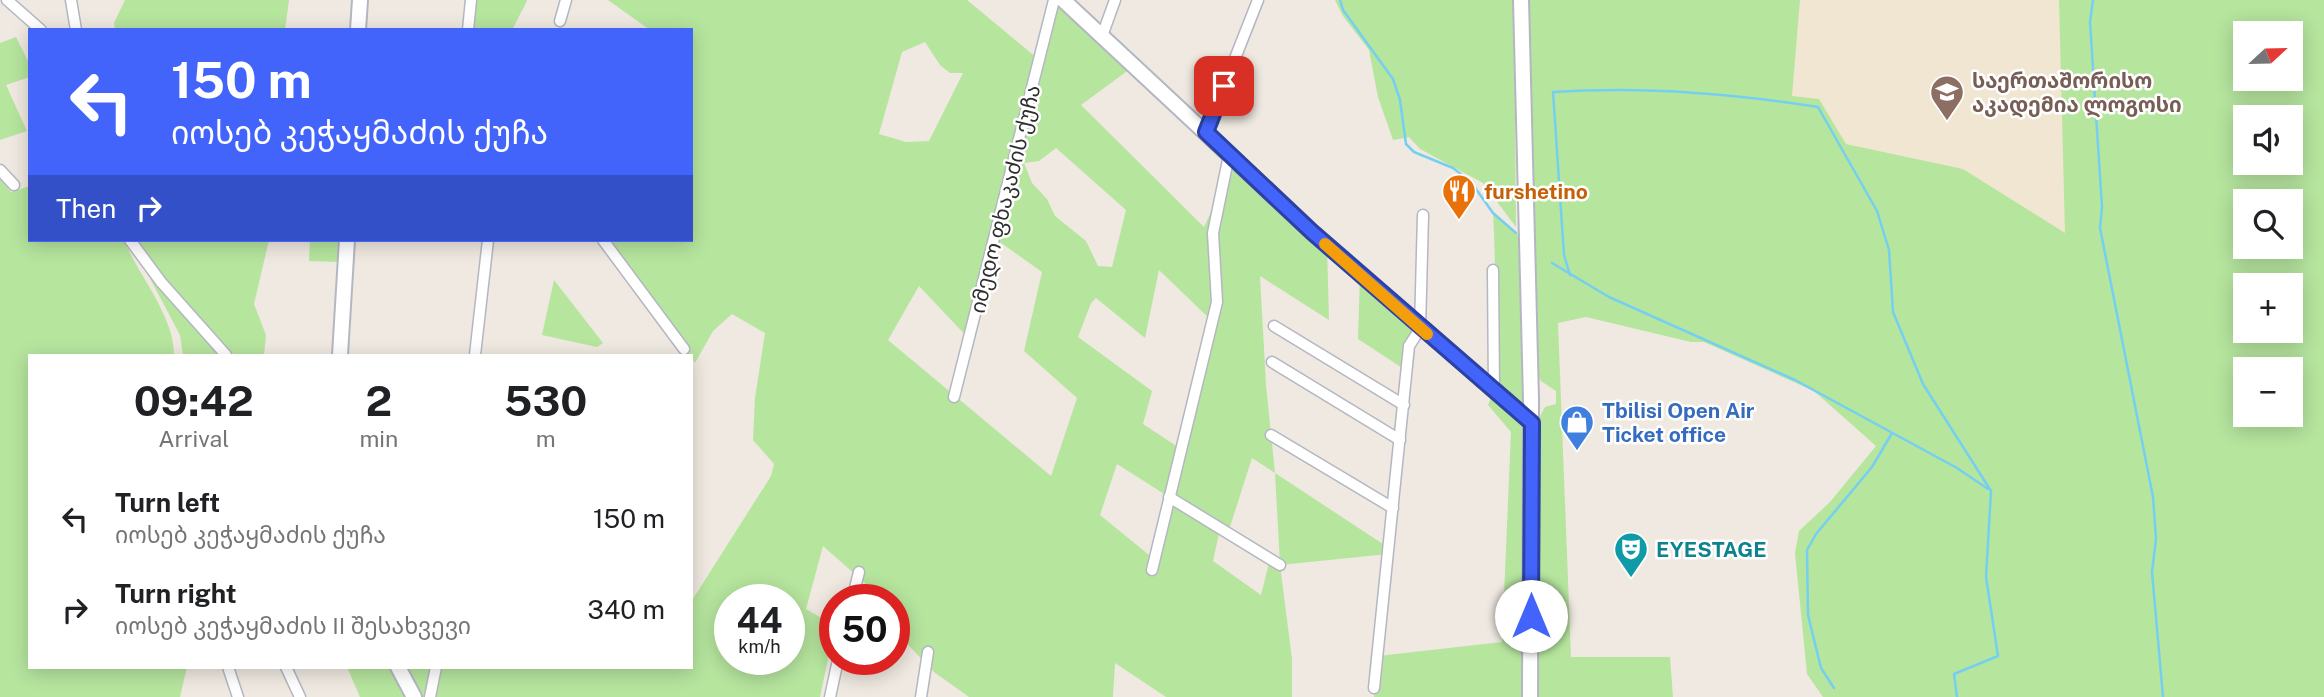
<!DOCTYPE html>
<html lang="en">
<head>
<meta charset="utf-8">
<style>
  body { margin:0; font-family:"Public Sans","Noto Sans Georgian",sans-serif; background:#f6f6f6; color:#202124; height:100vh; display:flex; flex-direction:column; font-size:26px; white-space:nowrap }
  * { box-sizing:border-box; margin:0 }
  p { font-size:23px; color:#757577 }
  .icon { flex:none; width:38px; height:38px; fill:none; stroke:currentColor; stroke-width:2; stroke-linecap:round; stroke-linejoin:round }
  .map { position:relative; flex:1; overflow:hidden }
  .drawer { position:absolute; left:28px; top:354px; width:665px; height:315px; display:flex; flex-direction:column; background:#fff; border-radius:0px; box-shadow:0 4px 18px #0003 }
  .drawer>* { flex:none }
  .banner { position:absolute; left:28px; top:28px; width:665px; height:214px; border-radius:0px; box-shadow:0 4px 18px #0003; background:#4264fb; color:#fff; overflow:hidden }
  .needle { width:46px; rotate:68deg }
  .fabs { position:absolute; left:2233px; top:21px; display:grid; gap:14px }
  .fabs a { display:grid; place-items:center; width:70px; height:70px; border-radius:0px; background:#fff; box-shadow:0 4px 18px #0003; font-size:35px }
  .speed { position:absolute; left:714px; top:584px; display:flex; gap:14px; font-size:35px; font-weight:700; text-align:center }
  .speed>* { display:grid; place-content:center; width:91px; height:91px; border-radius:50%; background:#fff; box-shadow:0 4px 18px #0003; line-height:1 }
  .speed small { font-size:18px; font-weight:400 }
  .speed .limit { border:10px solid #d22; background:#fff; color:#111 }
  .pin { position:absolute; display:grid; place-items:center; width:60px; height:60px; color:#fff; margin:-30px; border-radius:14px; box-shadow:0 4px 10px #0006 }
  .me { position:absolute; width:77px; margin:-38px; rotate:0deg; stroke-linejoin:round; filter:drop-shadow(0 0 5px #0008) }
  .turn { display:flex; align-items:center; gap:24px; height:147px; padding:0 28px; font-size:32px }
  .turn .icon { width:91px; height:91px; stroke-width:2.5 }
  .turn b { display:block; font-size:49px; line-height:60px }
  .then { display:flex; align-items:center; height:66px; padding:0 28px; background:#0003; gap:14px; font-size:26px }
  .eta { display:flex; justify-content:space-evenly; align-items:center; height:119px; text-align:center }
  .eta b { font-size:42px; font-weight:700; line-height:49px }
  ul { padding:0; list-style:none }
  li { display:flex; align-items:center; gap:21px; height:91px; padding:0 28px }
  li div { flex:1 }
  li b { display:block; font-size:26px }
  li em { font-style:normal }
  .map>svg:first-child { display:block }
  .education { fill:#f0e6d1 }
  .green { fill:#b6e59e; fill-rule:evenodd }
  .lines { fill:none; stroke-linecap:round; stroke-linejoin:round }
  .stream { stroke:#75cff0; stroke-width:2.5 }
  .street-casing { stroke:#b4b7c1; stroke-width:13 }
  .secondary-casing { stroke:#b4b7c1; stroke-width:18 }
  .street { stroke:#fff; stroke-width:10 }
  .secondary { stroke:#fff; stroke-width:14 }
  .route-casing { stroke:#2b41a3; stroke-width:18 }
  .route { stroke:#4264fb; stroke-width:12 }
  .slow { stroke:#f59e0b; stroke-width:12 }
  .labels { text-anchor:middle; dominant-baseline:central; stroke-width:5; stroke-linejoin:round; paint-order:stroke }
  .education-label { font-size:21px; font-weight:bold; fill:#785e54; stroke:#fff; text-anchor:start }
  .food-label { font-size:21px; font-weight:bold; fill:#c56008; stroke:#fff; text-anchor:start }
  .street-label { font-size:21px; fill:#2e2e2e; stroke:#fff }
  .shop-label { font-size:21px; font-weight:bold; fill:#366cbe; stroke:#fff; text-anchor:start }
  .culture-label { font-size:21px; font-weight:bold; fill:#0d838f; stroke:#fff; text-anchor:start }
</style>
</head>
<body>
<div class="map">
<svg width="2324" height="697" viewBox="0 0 2324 697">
  <rect width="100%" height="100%" fill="#efe9e1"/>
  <!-- education -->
  <polygon class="education" points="1800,0 2059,0 2066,234 1963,169 1846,144 1819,99 1792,96"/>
  <!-- green -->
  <g class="green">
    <polygon points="125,0 289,0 285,30 115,30 114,23"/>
    <polygon points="471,0 526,0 527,1 512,30 468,30"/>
    <path d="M608,0H967L1037,58L1054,0L1134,66L1081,105L1204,227L1235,161L1327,246L1329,320L1260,276L1266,385L1275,473L1389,548L1388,554L1280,565L1292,659V697H1166L1115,663L1113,697H969L934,672L894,630V600H884L823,546L806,609L835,626L820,697H414L398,667H691V602L771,476L774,464L753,440L755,398L765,333L732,314L713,331L695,363L603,240H691V30H650ZM925,42L940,65L950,73H963L929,141L906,142L879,134L902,52ZM1056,148L1126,210L1112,267L1098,266L1086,241L1055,216L1047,199L1032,183L1024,163L1039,161ZM997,240L1042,272L1024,351L1077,398L1051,476L888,340L919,286L972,342ZM1159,270L1212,321L1181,449L1143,424L1152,391L1078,337L1091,303L1096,298L1145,338ZM1252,458L1275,473L1280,564L1270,559L1261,595L1213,561L1220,529L1228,533ZM1117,464L1169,497L1154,559L1100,515ZM730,600H789V660H730Z"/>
    <polygon points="1335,0 1514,0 1516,227 1483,183 1420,149 1409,137 1393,140 1378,97 1369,50 1343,16"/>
    <path d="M1528,0H1800L1792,96L1819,99L1846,144L1963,169L2065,233L2059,0H2324V697H1823L1807,674L1795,553L1799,531L1830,502L1876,446L1814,391L1704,342H1691L1586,317L1558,323L1571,657H1670L1673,697H1535L1537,422L1545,407L1556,404V391L1541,381L1537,373ZM2245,33H2291V79H2245ZM2245,117H2291V163H2245ZM2245,201H2291V247H2245ZM2245,285H2291V331H2245ZM2245,369H2291V415H2245Z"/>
    <polygon points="16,37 30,65 30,77 6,85 27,131 0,140 0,43"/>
    <path d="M0,179L11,192L30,186V240H124C139,277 174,315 174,355H30V667H187L180,697H0Z"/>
    <path d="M1493,213L1528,244L1530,697H1374L1378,656L1502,642L1511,432L1488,405L1494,391C1493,332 1497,272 1493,213Z"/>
    <polygon points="134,240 269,240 254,304 266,335 264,355 231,355 144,256"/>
    <polygon points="310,240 340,240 339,262 309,261"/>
    <polygon points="146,271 221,355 183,355 180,335"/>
    <polygon points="1360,275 1420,329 1409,346 1407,371 1358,339"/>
    <polygon points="554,280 603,343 597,347 542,335"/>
    <polygon points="347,667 389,667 406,697 360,697"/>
  </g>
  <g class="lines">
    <!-- stream -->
    <g class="stream">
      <polyline points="1340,0 1343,10 1393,79 1400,100 1406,144 1414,152 1453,168 1471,182 1493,213 1516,233"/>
      <polyline points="2093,0 2090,22 2102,207 2100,228 2153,497 2156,539 2152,572 2163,697"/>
      <polyline points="1552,263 1609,297 1795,380 1957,468 1988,489"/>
      <path d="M1570,275L1564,255L1553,92C1643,86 1729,93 1818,107L1877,211L1889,250L1893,312L1923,384L1991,491L1986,577L1998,656L1954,674L1957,697"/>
      <polyline points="1834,688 1821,668 1808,615 1807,550 1816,534 1872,467 1892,433"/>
    </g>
    <!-- street casing -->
    <g class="street-casing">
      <g id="street">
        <polyline points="7,0 41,30"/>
        <polyline points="71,0 76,30"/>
        <polyline points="560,21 566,0"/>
        <polyline points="468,30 471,0"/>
        <polyline points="1102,36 1115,0"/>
        <polyline points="1206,132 1258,0"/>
        <polyline points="0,170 14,185"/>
        <polyline points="130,240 161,282 226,355"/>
        <polyline points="603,240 684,349"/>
        <polyline points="1493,270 1494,391"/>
        <polyline points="1274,326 1404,405"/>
        <polyline points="475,355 488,240"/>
        <polyline points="1272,362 1400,440"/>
        <polyline points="954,397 1054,0"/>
        <polyline points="1271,435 1393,508"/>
        <polyline points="1169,497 1280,565"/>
        <polyline points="1152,570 1217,302 1213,233 1229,155"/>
        <polyline points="852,600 859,572"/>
        <polyline points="228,667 238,697"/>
        <polyline points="286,667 300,697"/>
        <polyline points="1374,688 1409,346 1420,329 1423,215"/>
        <polyline points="430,697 436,667"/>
        <polyline points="830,697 838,660"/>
        <polyline points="921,697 928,652"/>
      </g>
    </g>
    <!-- secondary casing -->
    <g class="secondary-casing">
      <g id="secondary">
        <polyline points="1063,0 1312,232 1532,423"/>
        <polyline points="1521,0 1531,399 1530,697"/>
        <polyline points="358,30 360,0"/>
        <polyline points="340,355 347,240"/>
        <polyline points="398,667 414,697"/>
      </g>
    </g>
    <!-- street -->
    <use href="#street" class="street"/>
    <!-- secondary -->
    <use href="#secondary" class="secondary"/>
  </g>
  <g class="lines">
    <!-- route casing -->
    <g class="route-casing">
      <polyline id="route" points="1224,86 1206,132 1312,232 1532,423 1531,616"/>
    </g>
    <!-- route -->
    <use href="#route" class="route"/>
    <!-- slow -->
    <polyline class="slow" points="1325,244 1427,334"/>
  </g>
  <!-- icons -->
  <defs>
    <g id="school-pin" transform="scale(1.75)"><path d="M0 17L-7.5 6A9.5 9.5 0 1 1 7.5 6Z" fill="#8d6e63" stroke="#fff"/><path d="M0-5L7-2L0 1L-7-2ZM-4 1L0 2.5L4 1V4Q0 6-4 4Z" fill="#fff"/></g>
    <g id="restaurant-pin" transform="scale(1.75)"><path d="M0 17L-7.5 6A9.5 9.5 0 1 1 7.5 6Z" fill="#e8710a" stroke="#fff"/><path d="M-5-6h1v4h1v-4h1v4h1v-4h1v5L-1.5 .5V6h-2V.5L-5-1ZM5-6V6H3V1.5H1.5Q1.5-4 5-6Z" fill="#fff"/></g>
    <g id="shop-pin" transform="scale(1.75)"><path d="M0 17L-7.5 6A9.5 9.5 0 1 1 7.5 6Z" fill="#3f7fe0" stroke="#fff"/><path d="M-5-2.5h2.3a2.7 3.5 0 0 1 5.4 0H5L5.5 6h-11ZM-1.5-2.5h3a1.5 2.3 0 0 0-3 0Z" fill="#fff"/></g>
    <g id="theatre-pin" transform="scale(1.75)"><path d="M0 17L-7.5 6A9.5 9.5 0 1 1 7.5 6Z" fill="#0f9aa8" stroke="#fff"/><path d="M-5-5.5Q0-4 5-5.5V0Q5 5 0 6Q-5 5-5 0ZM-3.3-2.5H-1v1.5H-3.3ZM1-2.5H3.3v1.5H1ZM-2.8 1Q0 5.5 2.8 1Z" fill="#fff"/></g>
  </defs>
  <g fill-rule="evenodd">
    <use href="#school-pin" x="1947" y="92"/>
    <use href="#restaurant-pin" x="1459" y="191"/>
    <use href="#shop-pin" x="1577" y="422"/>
    <use href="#theatre-pin" x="1631" y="549"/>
  </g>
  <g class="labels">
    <!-- education labels -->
    <g class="education-label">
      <text x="1972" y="80">საერთაშორისო<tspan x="1972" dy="24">აკადემია ლოგოსი</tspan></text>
    </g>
    <!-- food labels -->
    <g class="food-label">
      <text x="1484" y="191">furshetino</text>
    </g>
    <!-- street labels -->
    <g class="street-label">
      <text transform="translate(1005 199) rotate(-76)">იმედო ფხაკაძის ქუჩა</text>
    </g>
    <!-- shop labels -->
    <g class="shop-label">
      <text x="1602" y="410">Tbilisi Open Air<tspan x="1602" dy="24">Ticket office</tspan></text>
    </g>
    <!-- culture labels -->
    <g class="culture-label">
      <text x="1656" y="549">EYESTAGE</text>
    </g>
  </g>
</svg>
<div class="fabs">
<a><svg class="needle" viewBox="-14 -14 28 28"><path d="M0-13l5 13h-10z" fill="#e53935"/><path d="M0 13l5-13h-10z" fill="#757577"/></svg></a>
<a><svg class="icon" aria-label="sound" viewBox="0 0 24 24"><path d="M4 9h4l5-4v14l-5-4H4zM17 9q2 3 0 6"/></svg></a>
<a><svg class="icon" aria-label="search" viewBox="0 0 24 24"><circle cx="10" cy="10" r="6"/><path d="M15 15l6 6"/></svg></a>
<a>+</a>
<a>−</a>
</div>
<div class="speed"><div>44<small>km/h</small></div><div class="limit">50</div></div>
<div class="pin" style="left:1224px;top:86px;background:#d93025"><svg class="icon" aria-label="arrive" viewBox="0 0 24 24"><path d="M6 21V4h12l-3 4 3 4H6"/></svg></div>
<svg class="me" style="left:1531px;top:616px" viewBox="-20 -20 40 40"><circle r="19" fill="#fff"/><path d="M0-13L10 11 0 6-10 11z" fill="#4264fb"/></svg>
<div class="banner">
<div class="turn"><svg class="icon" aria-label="left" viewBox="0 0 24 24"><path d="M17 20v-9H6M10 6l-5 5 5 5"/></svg><div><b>150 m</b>იოსებ კეჭაყმაძის ქუჩა</div></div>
<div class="then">Then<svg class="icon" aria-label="right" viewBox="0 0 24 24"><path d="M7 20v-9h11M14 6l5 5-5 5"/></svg></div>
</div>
<section class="drawer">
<div class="eta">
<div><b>09:42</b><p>Arrival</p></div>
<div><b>2</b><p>min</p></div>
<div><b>530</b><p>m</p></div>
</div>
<ul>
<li><svg class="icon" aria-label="left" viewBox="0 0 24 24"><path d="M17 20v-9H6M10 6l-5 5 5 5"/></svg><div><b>Turn left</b><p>იოსებ კეჭაყმაძის ქუჩა</p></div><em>150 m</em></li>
<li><svg class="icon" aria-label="right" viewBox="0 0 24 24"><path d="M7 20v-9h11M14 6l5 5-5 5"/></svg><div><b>Turn right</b><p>იოსებ კეჭაყმაძის II შესახვევი</p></div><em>340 m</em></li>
</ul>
</section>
</div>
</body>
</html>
